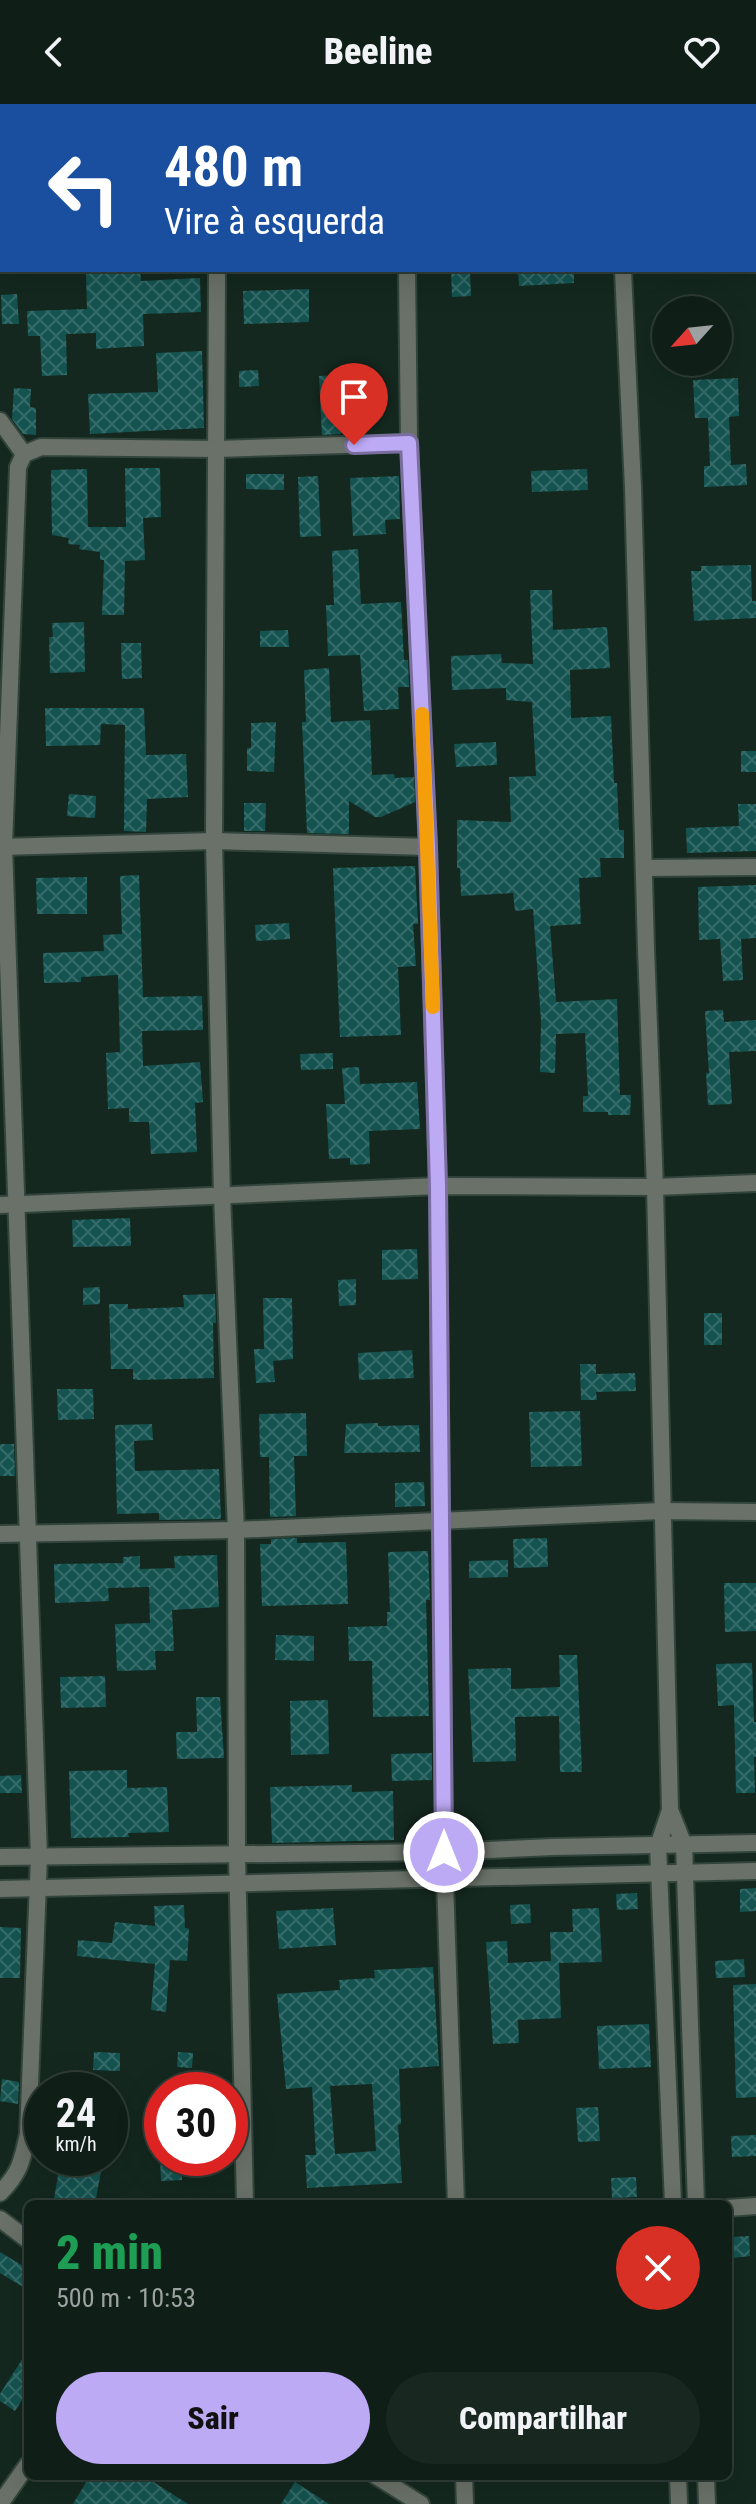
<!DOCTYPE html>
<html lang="pt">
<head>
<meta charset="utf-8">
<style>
  body { margin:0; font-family:"Roboto Condensed",sans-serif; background:#182720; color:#f1f3f6; height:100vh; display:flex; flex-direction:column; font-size:30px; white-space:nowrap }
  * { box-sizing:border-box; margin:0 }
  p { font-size:26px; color:#9ba2a1 }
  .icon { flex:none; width:44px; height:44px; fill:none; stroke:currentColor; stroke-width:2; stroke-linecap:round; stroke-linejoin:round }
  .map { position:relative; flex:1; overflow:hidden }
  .sheet { position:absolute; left:24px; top:2096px; width:708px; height:280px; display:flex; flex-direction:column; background:#0f1e17; border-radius:12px; box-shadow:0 8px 32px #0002,0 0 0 2px #2f3c36 }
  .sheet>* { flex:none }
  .guide { position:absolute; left:0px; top:0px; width:756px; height:168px; box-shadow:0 8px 32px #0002,0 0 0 2px #2f3c36; background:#1a4fa0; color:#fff; overflow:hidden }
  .needle { width:52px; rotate:243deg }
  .fabs { position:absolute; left:652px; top:192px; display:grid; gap:16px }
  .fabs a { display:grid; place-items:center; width:80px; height:80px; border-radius:50%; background:#0f1e17; box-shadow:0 8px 32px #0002,0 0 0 2px #2f3c36; font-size:40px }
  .speed { position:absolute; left:24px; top:1968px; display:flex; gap:16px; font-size:40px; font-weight:700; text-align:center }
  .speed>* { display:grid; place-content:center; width:104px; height:104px; border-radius:50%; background:#0f1e17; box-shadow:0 8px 32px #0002,0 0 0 2px #2f3c36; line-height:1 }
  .speed small { font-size:20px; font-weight:400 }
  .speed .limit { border:12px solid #d22; background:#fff; color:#111 }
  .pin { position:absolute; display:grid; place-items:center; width:68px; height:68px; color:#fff; margin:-82px -34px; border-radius:50% 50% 50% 0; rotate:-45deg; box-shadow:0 0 8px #0007 }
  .pin .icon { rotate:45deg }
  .me { position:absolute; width:88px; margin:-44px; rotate:0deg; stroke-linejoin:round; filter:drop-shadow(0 0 6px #0008) }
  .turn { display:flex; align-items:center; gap:28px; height:168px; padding:0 32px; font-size:36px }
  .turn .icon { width:104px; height:104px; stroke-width:2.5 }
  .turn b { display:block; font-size:56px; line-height:68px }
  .round { display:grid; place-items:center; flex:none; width:84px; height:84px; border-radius:42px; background:#182720 }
  .overview { display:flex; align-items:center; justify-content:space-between; height:136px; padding:0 32px }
  h1 { font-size:48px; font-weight:800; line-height:60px; color:#1e9e55 }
  .action { display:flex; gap:16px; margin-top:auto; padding:16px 32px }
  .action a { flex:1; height:92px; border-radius:48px; background:#bcaaf5; color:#111; font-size:32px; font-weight:800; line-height:92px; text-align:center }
  .action a+a { background:#182720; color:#f1f3f6 }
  header { display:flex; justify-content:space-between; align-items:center; height:104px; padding:0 32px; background:#0f1e17; font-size:36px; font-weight:800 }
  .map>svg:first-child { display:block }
  .building { fill:url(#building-cross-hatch); fill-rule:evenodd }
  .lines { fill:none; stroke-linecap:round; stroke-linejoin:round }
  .minor-casing { stroke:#32453c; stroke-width:20 }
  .minor { stroke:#6a7168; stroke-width:16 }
  .route-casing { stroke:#7a6e9f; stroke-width:20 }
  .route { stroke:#bcaaf5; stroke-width:14 }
  .slow { stroke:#f59e0b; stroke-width:14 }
</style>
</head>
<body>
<header><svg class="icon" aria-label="back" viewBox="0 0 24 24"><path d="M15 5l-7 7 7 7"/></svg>Beeline<svg class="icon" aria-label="heart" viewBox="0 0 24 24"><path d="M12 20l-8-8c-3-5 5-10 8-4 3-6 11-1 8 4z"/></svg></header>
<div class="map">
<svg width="756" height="2400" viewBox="0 0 756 2400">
  <defs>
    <pattern id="building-cross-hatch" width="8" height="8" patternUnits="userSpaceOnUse" patternTransform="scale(2)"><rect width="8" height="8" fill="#145350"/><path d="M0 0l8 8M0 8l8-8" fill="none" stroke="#356b68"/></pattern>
  </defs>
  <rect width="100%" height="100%" fill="#14281f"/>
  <!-- building -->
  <g class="building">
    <polygon points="451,166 470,166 471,192 452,193"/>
    <polygon points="518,166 574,166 574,179 519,182"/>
    <polygon points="140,167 141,177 200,174 201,208 143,210 144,242 96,245 96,229 66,230 67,271 42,272 40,232 28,232 27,207 87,205 86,169"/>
    <polygon points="309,185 309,218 244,220 243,187"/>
    <polygon points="17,190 19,220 2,220 1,191"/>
    <polygon points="202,247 204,324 90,330 88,290 158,288 156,249"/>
    <polygon points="258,266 259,282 239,283 239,267"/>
    <polygon points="339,271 339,280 375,279 376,301 340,302 341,330 322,331 319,272"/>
    <polygon points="738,274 739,312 729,313 731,361 746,360 747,381 704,383 704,362 710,362 708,314 695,314 693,276"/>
    <polygon points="14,284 31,285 30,303 36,304 36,331 23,330 12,315"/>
    <polygon points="125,364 160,364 161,413 143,414 145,456 125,457 124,511 102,511 104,456 100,456 100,448 79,445 80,441 68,440 69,434 52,431 51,366 87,365 88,423 126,423"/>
    <polygon points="587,365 588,386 532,388 531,367"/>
    <polygon points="246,370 284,370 284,386 246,385"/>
    <polygon points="318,372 321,432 300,433 298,373"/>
    <polygon points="399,372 400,415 385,416 386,430 353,432 350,374"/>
    <polygon points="358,445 361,500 401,498 404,556 408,556 409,583 398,583 399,605 364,607 360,551 328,552 326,501 334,501 332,447"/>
    <polygon points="751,461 752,497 756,497 756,514 694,517 691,467 701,467 701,462"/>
    <polygon points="530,486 552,486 553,526 607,523 610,564 570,566 571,614 611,612 614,679 617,679 619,726 624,726 624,754 600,754 601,773 579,774 581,820 550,822 556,898 617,895 620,991 631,991 630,1011 608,1011 608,1008 583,1008 583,992 588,992 585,929 556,930 555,969 540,968 541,917 533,805 515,807 513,789 461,792 460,764 457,764 457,716 511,718 509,673 536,672 532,598 506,596 506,584 452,586 451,552 501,550 502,559 533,560"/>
    <polygon points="84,518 85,568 50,569 49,533 53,533 52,519"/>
    <polygon points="288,526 289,543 260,543 260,527"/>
    <polygon points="121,539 141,539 142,574 122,575"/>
    <polygon points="329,564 331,618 370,616 372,671 394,670 395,674 414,673 415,698 381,713 375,713 349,697 349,730 307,729 302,618 306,618 304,566"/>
    <polygon points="45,604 144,604 146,651 186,650 188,693 147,695 146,728 124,727 125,621 101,620 100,641 46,642"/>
    <polygon points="276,618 274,668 247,667 247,644 251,644 251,619"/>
    <polygon points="496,638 497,661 456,663 454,640"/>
    <rect x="741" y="647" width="15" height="21"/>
    <polygon points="69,690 96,692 95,714 67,712"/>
    <polygon points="244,699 266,699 265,727 244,727"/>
    <polygon points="738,700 756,700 756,747 687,749 686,724 739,722"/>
    <polygon points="415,762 418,820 413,820 416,862 398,863 401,931 340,933 333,764"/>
    <polygon points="139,771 143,893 202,892 203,926 142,927 143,962 200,958 203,998 195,999 197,1048 151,1050 149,1018 129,1018 129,1004 108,1005 106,949 120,948 118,871 81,873 81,878 44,879 43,849 104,847 103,831 122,830 120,772"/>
    <polygon points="87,773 87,810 37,810 36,774"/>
    <polygon points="756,781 756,834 741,835 743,876 723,877 720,835 699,836 698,783"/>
    <polygon points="289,819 290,835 256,837 255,821"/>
    <polygon points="723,906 724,918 756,916 756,947 729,948 732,1000 708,1001 706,969 709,969 705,907"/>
    <polygon points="333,949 333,965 301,966 300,950"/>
    <polygon points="359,963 360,980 417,978 420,1025 369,1027 370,1060 350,1061 350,1054 329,1055 326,1000 345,1000 342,964"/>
    <polygon points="130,1114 131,1142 73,1143 72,1116"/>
    <polygon points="417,1145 418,1175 382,1176 382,1146"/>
    <polygon points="356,1175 356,1201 339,1202 338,1176"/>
    <polygon points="100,1183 100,1200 83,1201 83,1184"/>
    <polygon points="215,1190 216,1219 213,1219 214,1274 138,1276 133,1275 133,1265 111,1265 109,1200 128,1200 128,1205 184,1203 183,1191"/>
    <polygon points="263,1194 292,1194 293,1255 273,1257 275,1278 256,1279 254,1245 264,1245"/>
    <rect x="704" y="1209" width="18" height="32"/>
    <polygon points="412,1246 414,1274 359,1276 358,1249"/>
    <polygon points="580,1260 596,1260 596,1270 635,1269 636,1287 596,1288 597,1296 581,1296"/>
    <polygon points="57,1285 93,1285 94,1315 58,1316"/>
    <polygon points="580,1307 582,1362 531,1363 529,1308"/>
    <polygon points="306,1309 307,1352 294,1352 296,1412 270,1413 269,1353 260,1353 259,1310"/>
    <polygon points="378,1319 378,1322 419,1321 420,1348 344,1349 346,1320"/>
    <polygon points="152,1320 153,1336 134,1337 135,1367 219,1365 221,1415 159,1416 159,1409 117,1410 115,1321"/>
    <polygon points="0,1340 14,1340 15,1372 0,1372"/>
    <polygon points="424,1378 425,1402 395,1403 395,1379"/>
    <polygon points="297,1434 297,1439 346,1438 348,1500 262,1502 260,1440 271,1440 271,1435"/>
    <polygon points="547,1434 548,1463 514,1464 513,1435"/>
    <polygon points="428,1447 430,1496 426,1496 429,1612 373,1613 372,1557 349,1557 348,1523 387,1522 387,1508 390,1508 388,1448"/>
    <polygon points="217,1451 219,1503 172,1506 174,1547 155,1547 156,1566 117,1567 115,1520 150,1519 149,1483 108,1484 109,1497 55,1499 54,1460 123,1459 123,1453 140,1452 140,1465 175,1464 174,1452"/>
    <polygon points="508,1456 508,1473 469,1474 469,1457"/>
    <polygon points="724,1479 756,1479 756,1527 725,1528"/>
    <polygon points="276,1531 314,1532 314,1557 275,1556"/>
    <polygon points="559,1551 577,1551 582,1668 560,1668 559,1612 515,1613 516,1657 473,1658 468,1565 511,1564 511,1585 560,1583"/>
    <polygon points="752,1559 754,1618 756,1618 756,1653 754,1653 755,1689 736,1689 734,1601 718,1602 716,1560"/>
    <polygon points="105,1572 106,1603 61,1604 60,1573"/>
    <polygon points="196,1593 220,1593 224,1654 177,1655 176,1628 197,1628"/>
    <polygon points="328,1596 329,1650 291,1651 290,1597"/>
    <polygon points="432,1649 432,1676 392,1677 391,1650"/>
    <polygon points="127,1666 127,1684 167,1683 169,1728 128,1729 129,1733 71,1734 69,1667"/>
    <polygon points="21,1671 22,1689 0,1689 0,1672"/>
    <polygon points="352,1681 352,1688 393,1687 394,1736 272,1739 270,1683"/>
    <polygon points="756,1784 756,1807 740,1808 740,1785"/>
    <polygon points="637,1789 638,1805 617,1806 616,1790"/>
    <polygon points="530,1800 531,1819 511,1820 510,1801"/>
    <polygon points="184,1801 185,1824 189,1825 187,1857 170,1856 166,1908 151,1906 155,1860 77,1852 78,1836 112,1839 115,1818 155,1822 154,1802"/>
    <polygon points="333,1804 336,1841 279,1845 276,1807"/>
    <polygon points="599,1804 602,1858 559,1859 561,1914 518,1916 519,1939 493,1940 486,1838 507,1837 508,1859 551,1857 550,1828 573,1828 572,1805"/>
    <polygon points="0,1823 21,1824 20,1874 0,1874"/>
    <polygon points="744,1855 745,1873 716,1874 715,1857"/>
    <path d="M433,1863L439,1962L399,1965L401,2020L398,2021L402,2079L307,2084L305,2051H316L312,1983L286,1985L277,1890L340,1886L339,1876L375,1874L374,1866ZM372,1980L376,2047L335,2050L330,1982Z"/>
    <polygon points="756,1880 756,1993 736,1994 733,1881"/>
    <polygon points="649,1920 651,1963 599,1965 597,1922"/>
    <polygon points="94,1948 120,1949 120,1967 93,1966"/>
    <polygon points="178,1948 193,1949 192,1964 177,1963"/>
    <polygon points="2,1975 19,1978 18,2000 0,1997"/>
    <polygon points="598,2003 600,2037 578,2038 576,2004"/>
    <polygon points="756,2031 756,2052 732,2053 731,2032"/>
    <polygon points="160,2054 181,2054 182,2076 161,2077"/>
    <polygon points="60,2060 101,2067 95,2100 54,2095"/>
    <polygon points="636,2073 637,2093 612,2094 611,2074"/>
    <polygon points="749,2132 750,2152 733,2154 732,2133"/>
    <polygon points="0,2148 28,2165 28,2186 0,2169"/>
    <polygon points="28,2246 28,2286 15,2307 0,2297 0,2290"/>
    <polygon points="90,2372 144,2372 188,2400 73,2400"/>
    <polygon points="295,2378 329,2400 281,2400"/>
  </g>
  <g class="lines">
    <!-- minor casing -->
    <g class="minor-casing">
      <g id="minor">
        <polyline points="222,2 223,0"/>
        <polyline points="617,2 617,0"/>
        <polyline points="754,8 756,8"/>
        <polyline points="0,25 2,25"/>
        <polyline points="754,49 756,49"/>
        <polyline points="0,56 2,56"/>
        <polyline points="217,166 214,737 222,1092 236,1426 237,1752 245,2100"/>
        <polyline points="407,166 409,339 428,743 438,1082 444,1748 456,2100"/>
        <polyline points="623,166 633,384 646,844 655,1083 670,1706 658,1742 673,2100"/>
        <polyline points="0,317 24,350"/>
        <polyline points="0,743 214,737 428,743"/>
        <polyline points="644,764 756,763"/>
        <polyline points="0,1101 438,1082 655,1083 756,1079"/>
        <polyline points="0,1430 236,1426 661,1407 756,1408"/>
        <polyline points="670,1706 684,1741 696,2100"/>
        <polyline points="0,1753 444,1748 553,1743 756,1739"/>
        <polyline points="0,1785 756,1767"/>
        <path d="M0,2089C20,2069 22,2057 28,2030L39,1753L4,742L18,363L24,350L41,343L217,345L409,339"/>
        <polyline points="728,2104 756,2102"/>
        <polyline points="0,2115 28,2136"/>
        <polyline points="376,2372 421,2400"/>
        <polyline points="464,2372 465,2400"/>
        <polyline points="678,2372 679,2400"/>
        <polyline points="706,2372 707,2400"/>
        <polyline points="0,2400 28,2360"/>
      </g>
    </g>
    <!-- minor -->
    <use href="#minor" class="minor"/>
  </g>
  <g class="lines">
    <!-- route casing -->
    <g class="route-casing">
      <polyline id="route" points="354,341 409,339 428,743 438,1082 444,1748"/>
    </g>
    <!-- route -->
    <use href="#route" class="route"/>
    <!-- slow -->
    <polyline class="slow" points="422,610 433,903"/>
  </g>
</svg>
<div class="fabs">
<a><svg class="needle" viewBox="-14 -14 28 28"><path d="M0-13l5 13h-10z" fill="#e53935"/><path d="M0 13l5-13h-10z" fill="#9ba2a1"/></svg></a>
</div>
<div class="speed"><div>24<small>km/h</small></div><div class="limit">30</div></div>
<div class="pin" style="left:354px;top:341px;background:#d93025"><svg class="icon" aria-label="arrive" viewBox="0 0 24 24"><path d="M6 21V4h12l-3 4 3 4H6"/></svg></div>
<svg class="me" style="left:444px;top:1748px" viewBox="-20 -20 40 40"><circle r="17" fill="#bcaaf5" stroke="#fff" stroke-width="3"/><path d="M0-11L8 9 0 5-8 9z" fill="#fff"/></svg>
<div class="guide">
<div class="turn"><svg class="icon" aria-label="left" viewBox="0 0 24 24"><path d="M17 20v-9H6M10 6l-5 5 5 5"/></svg><div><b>480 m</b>Vire à esquerda</div></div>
</div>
<section class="sheet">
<div class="overview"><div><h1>2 min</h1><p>500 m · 10:53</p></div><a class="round" style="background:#d93025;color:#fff"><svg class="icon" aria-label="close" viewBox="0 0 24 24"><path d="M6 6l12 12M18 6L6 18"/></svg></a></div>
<div class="action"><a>Sair</a><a>Compartilhar</a></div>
</section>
</div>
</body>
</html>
